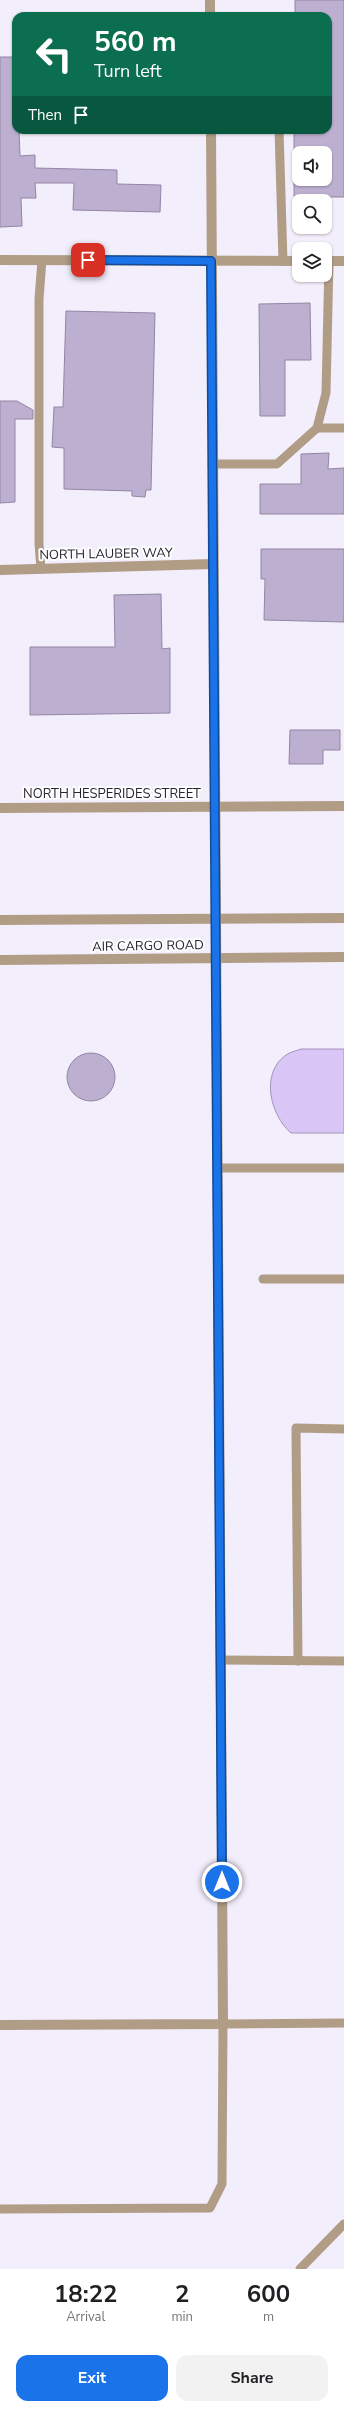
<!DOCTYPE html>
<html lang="en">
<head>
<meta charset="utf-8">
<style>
  body { margin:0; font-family:"Nunito Sans",sans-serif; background:#f2f2f2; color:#202124; height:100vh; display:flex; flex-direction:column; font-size:15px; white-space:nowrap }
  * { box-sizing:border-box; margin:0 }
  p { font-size:13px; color:#757577 }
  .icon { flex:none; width:22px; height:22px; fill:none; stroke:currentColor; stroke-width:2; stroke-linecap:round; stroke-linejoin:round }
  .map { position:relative; height:2269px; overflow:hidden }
  .side { display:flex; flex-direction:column; background:#fff; flex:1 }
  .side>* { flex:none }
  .banner { position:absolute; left:12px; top:12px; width:320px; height:122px; border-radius:12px; box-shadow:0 1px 3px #0004; background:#0b6e4f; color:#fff; overflow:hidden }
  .buttons { position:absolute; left:292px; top:146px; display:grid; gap:8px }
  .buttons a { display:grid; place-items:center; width:40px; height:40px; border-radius:8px; background:#fff; box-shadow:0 1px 3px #0004; font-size:20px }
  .pin { position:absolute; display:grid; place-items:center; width:34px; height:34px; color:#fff; margin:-17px; border-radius:8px; box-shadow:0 2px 6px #0006 }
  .me { position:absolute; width:44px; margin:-22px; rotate:0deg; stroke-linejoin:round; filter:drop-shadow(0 0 3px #0008) }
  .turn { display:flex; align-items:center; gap:14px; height:84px; padding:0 16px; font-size:18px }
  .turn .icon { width:52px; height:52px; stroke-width:2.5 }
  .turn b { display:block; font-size:28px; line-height:34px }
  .then { display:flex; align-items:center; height:38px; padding:0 16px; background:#0003; gap:8px; font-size:15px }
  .eta { display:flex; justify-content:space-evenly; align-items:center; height:68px; text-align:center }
  .eta b { font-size:24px; font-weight:700; line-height:28px }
  .action { display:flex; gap:8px; margin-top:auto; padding:8px 16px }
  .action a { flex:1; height:46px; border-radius:12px; background:#1a73e8; color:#fff; font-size:16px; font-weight:700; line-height:46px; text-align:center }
  .action a+a { background:#f2f2f2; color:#202124 }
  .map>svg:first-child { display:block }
  .water { fill:#d9c5f6; stroke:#a494ba }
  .building { fill:#bcafd0; stroke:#9386a5; fill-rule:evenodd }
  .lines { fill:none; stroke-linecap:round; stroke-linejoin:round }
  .service { stroke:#b19d86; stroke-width:9 }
  .minor { stroke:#b19d86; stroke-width:10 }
  .tertiary { stroke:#b19d86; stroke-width:10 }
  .route-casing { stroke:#114b97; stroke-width:10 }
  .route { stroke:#1a73e8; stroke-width:7 }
  .labels { text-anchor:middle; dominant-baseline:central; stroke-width:4; stroke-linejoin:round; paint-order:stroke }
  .street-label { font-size:13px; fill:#28232f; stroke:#fefefe }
</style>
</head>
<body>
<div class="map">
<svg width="344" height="2269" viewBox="0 0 344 2269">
  <rect width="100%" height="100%" fill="#f3eefb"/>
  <!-- water -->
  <path class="water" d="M301,1049H344V1133H291C270,1115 260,1073 286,1055C290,1052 296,1051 301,1049Z"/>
  <!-- building -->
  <g class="building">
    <path d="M295,0H344V197H294V130H328V16H295ZM299,153H325V179H299Z"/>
    <polygon points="0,57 16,57 16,130 19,130 20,156 35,155 35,168 117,170 117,184 161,185 160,212 73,210 74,183 35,183 36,198 21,198 22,226 0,227"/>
    <polygon points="310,303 311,360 285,360 285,416 260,416 259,304"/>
    <polygon points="66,311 155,313 151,490 146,490 145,497 132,496 132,491 64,489 64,448 52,447 54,407 63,407"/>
    <polygon points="0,401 17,401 33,410 33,419 15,419 15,502 0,503"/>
    <polygon points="329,453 328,469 344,468 344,514 260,514 260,484 301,484 301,454"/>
    <polygon points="261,549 344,549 344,622 264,620 265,579 261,579"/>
    <polygon points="161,594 162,649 170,648 170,713 30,715 30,647 115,647 114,595"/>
    <polygon points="290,730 340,730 340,750 323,750 323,764 289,764"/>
    <circle cx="91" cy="1077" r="24"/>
  </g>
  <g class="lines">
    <!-- service -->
    <g class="service">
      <polyline points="279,130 283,261"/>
      <polyline points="317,428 344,428"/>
      <polyline points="212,464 277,464 317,428 326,393 329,261"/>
      <polyline points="41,569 39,544 39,299 42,260"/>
      <polyline points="219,1168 344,1168"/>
      <polyline points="263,1279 344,1279"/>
      <polyline points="221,1660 344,1661"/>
      <polyline points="298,1661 296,1428 344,1429"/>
      <polyline points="0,2209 210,2208 222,2184 223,2024 344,2023"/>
      <polyline points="300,2269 344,2224"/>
    </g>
    <!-- minor -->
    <g class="minor">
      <polyline points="210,0 210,16"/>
      <polyline points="0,260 299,261"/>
      <polyline points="325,261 344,261"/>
      <polyline points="0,570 213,564"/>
      <polyline points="0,808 344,806"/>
      <polyline points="0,2025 223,2024 211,130"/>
    </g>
    <!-- tertiary -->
    <g class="tertiary">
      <polyline points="0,920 344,918"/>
      <polyline points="0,960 344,957"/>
    </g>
  </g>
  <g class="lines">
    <!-- route casing -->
    <g class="route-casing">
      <polyline id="route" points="88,260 211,261 222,1882"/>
    </g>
    <!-- route -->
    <use href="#route" class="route"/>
  </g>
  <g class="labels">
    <!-- street labels -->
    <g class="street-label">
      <text transform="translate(106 554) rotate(-1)">NORTH LAUBER WAY</text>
      <text x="112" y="794">NORTH HESPERIDES STREET</text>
      <text transform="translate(148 946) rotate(-1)">AIR CARGO ROAD</text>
    </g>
  </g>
</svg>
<div class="buttons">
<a><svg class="icon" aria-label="sound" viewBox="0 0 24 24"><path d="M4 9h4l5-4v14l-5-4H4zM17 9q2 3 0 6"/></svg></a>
<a><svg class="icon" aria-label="search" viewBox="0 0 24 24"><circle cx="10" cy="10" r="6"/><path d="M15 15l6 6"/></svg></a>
<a><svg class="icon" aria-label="layers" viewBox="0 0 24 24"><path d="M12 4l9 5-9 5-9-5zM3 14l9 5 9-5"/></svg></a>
</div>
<div class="pin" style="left:88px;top:260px;background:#d93025"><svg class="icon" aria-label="arrive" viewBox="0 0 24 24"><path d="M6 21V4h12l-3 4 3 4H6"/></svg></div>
<svg class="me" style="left:222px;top:1882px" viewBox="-20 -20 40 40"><circle r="17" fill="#1a73e8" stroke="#fff" stroke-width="3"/><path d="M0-11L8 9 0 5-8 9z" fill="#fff"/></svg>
<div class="banner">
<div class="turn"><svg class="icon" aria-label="left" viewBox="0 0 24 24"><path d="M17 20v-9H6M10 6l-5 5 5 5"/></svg><div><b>560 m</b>Turn left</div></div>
<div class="then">Then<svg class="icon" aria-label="arrive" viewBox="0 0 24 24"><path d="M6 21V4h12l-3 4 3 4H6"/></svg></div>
</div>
</div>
<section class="side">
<div class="eta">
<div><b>18:22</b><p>Arrival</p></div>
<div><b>2</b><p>min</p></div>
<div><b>600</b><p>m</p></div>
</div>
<div class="action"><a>Exit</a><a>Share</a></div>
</section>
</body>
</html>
